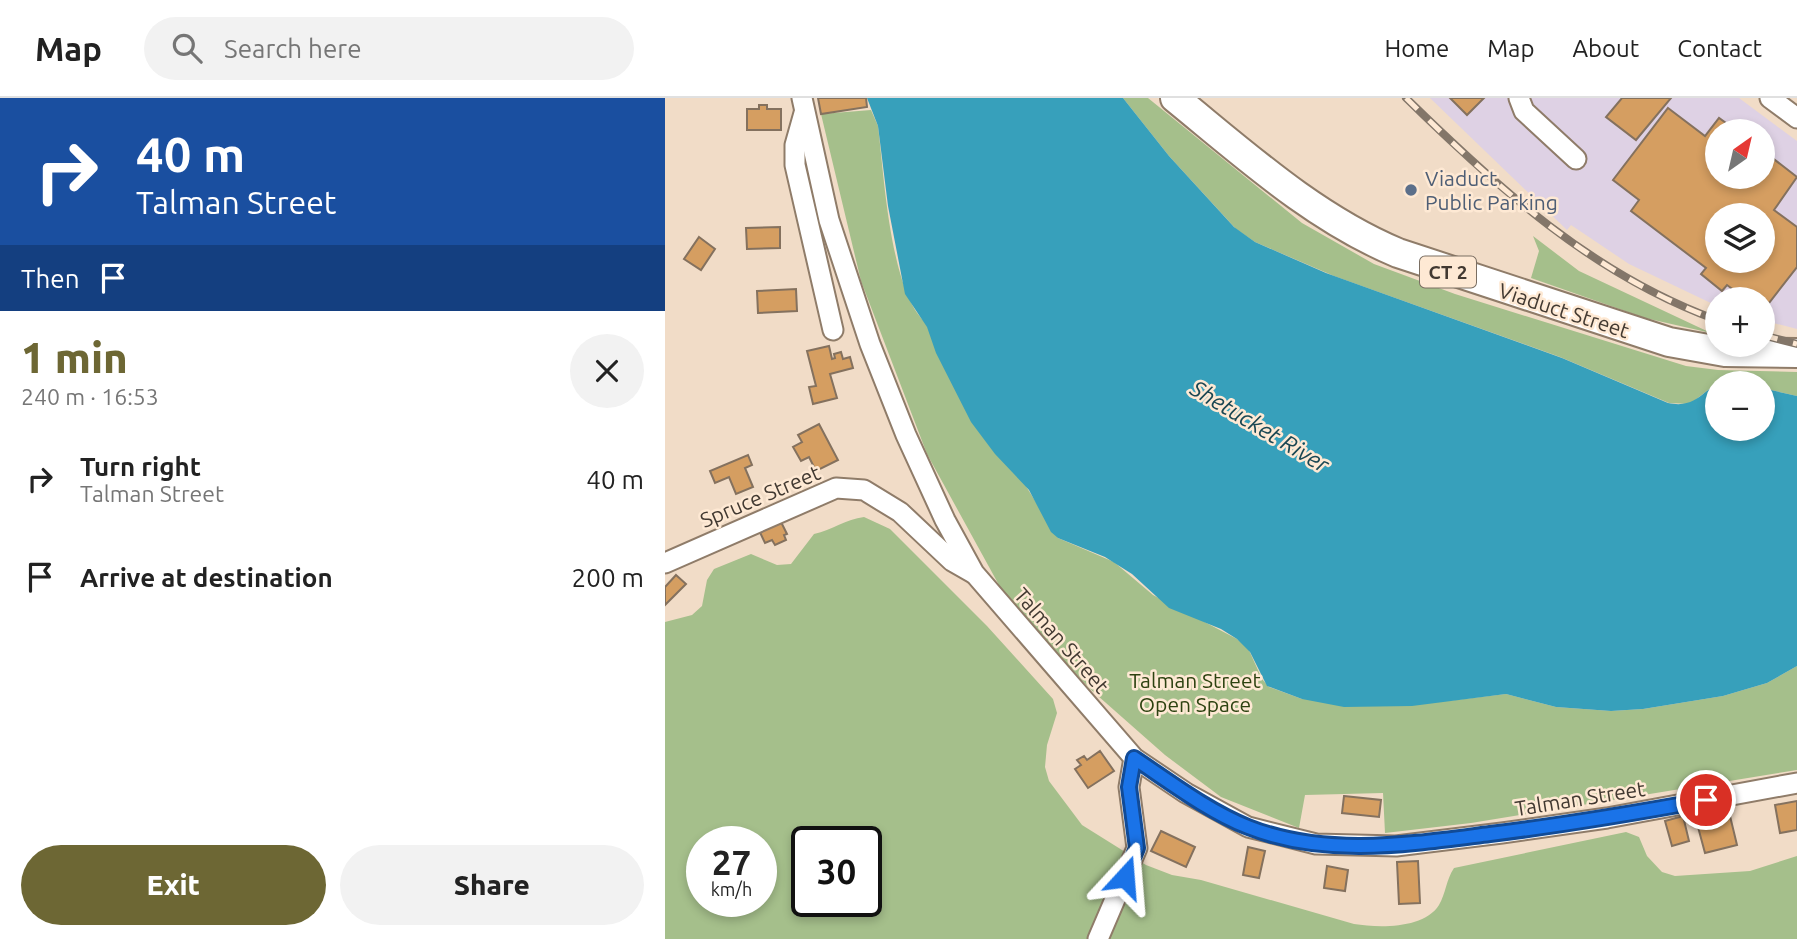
<!DOCTYPE html>
<html lang="en">
<head>
<meta charset="utf-8">
<style>
  body { margin:0; font-family:Ubuntu,sans-serif; background:#f2f2f2; color:#222; height:100vh; display:flex; flex-direction:column; font-size:26px; white-space:nowrap }
  * { box-sizing:border-box; margin:0 }
  p { font-size:23px; color:#767676 }
  .icon { flex:none; width:38px; height:38px; fill:none; stroke:currentColor; stroke-width:2; stroke-linecap:round; stroke-linejoin:round }
  .map { position:relative; flex:1; overflow:hidden }
  .drawer { display:flex; flex-direction:column; background:#fff; width:665px }
  .drawer>* { flex:none }
  .guide { background:#1a4fa0; color:#fff; overflow:hidden }
  .needle { width:46px; rotate:34deg }
  .fabs { position:absolute; left:1040px; top:21px; display:grid; gap:14px }
  .fabs a { display:grid; place-items:center; width:70px; height:70px; border-radius:50%; background:#fff; box-shadow:0 4px 10px #0003; font-size:35px }
  .speed { position:absolute; left:21px; top:728px; display:flex; gap:14px; font-size:35px; font-weight:700; text-align:center }
  .speed>* { display:grid; place-content:center; width:91px; height:91px; border-radius:50%; background:#fff; box-shadow:0 4px 10px #0003; line-height:1 }
  .speed small { font-size:18px; font-weight:400 }
  .speed .limit { border:4px solid #111; border-radius:10px; background:#fff; color:#111 }
  .pin { position:absolute; display:grid; place-items:center; width:60px; height:60px; color:#fff; margin:-30px; border:4px solid #fff; border-radius:50%; box-shadow:0 2px 7px #0007 }
  .me { position:absolute; width:77px; margin:-38px; rotate:19deg; stroke-linejoin:round; filter:drop-shadow(0 0 5px #0008) }
  .turn { display:flex; align-items:center; gap:24px; height:147px; padding:0 21px; font-size:32px }
  .turn .icon { width:91px; height:91px; stroke-width:2.5 }
  .turn b { display:block; font-size:49px; line-height:60px }
  .then { display:flex; align-items:center; height:66px; padding:0 21px; background:#0003; gap:14px; font-size:26px }
  .round { display:grid; place-items:center; flex:none; width:74px; height:74px; border-radius:37px; background:#f2f2f2 }
  .head { display:flex; align-items:center; justify-content:space-between; height:119px; padding:0 21px }
  h1 { font-size:42px; font-weight:800; line-height:52px; color:#6d6734 }
  .action { display:flex; gap:14px; margin-top:auto; padding:14px 21px }
  .action a { flex:1; height:80px; border-radius:42px; background:#6d6734; color:#fff; font-size:28px; font-weight:800; line-height:80px; text-align:center }
  .action a+a { background:#f2f2f2; color:#222 }
  ul { padding:0; list-style:none }
  li { display:flex; align-items:center; gap:21px; height:98px; padding:0 21px }
  li div { flex:1 }
  li b { display:block; font-size:26px }
  li em { font-style:normal }
  header { display:flex; align-items:center; gap:42px; box-sizing:border-box; height:98px; padding:0 35px; background:#fff; border-bottom:2px solid #e0e0e0 }
  header strong { font-size:33px }
  nav { display:flex; gap:38px; margin-inline-start:auto; font-size:24px }
  .search { width:490px; height:63px; background:#f2f2f2; display:flex; align-items:center; gap:18px; box-sizing:border-box; padding:0 24px; border-radius:38px; color:#767676; font-size:26px }
  main { display:flex; flex:1; min-height:0 }
  .map>svg:first-child { display:block }
  .commercial { fill:#ded1e4; fill-rule:evenodd }
  .green { fill:#a5bf8b; fill-rule:evenodd }
  .water { fill:#37a0bb }
  .building { fill:#d59e61; stroke:#84715e; stroke-width:2; fill-rule:evenodd }
  .lines { fill:none; stroke-linecap:round; stroke-linejoin:round }
  .minor-casing { stroke:#8f7c69; stroke-width:23 }
  .highway-casing { stroke:#8f7c69; stroke-width:32 }
  .minor { stroke:#fff; stroke-width:19 }
  .highway { stroke:#fff; stroke-width:28 }
  .rail-casing { stroke:#837669; stroke-width:8 }
  .rail { stroke:#fee9d4; stroke-width:5; stroke-dasharray:16; stroke-linecap:butt }
  .route-casing { stroke:#114b97; stroke-width:18 }
  .route { stroke:#1a73e8; stroke-width:12 }
  .service-dot { fill:#5c6f8a; stroke:#fee9d4; stroke-width:2.5 }
  .labels { text-anchor:middle; dominant-baseline:central; stroke-width:5; stroke-linejoin:round; paint-order:stroke }
  .shield { fill:#fee9d4; stroke:#7a6e62; stroke-width:2 }
  .shield-label { font-size:19px; font-weight:bold; fill:#423931 }
  .service-label { font-size:21px; fill:#4e5e75; stroke:#fee9d4; text-anchor:start }
  .street-label { font-size:21px; fill:#423931; stroke:#fee9d4 }
  .park-label { font-size:21px; fill:#2d4210; stroke:#fee9d4 }
  .water-label { font-size:23px; font-style:italic; fill:#1a4753; stroke:#fee9d4 }
</style>
</head>
<body>
<header>
<strong>Map</strong>
<div class="search"><svg class="icon" aria-label="search" viewBox="0 0 24 24"><circle cx="10" cy="10" r="6"/><path d="M15 15l6 6"/></svg>Search here</div>
<nav><a>Home</a><a>Map</a><a>About</a><a>Contact</a></nav>
</header>
<main>
<section class="drawer">
<div class="guide">
<div class="turn"><svg class="icon" aria-label="right" viewBox="0 0 24 24"><path d="M7 20v-9h11M14 6l5 5-5 5"/></svg><div><b>40 m</b>Talman Street</div></div>
<div class="then">Then<svg class="icon" aria-label="arrive" viewBox="0 0 24 24"><path d="M6 21V4h12l-3 4 3 4H6"/></svg></div>
</div>
<div class="head"><div><h1>1 min</h1><p>240 m · 16:53</p></div><a class="round"><svg class="icon" aria-label="close" viewBox="0 0 24 24"><path d="M6 6l12 12M18 6L6 18"/></svg></a></div>
<ul>
<li><svg class="icon" aria-label="right" viewBox="0 0 24 24"><path d="M7 20v-9h11M14 6l5 5-5 5"/></svg><div><b>Turn right</b><p>Talman Street</p></div><em>40 m</em></li>
<li><svg class="icon" aria-label="arrive" viewBox="0 0 24 24"><path d="M6 21V4h12l-3 4 3 4H6"/></svg><div><b>Arrive at destination</b></div><em>200 m</em></li>
</ul>
<div class="action"><a>Exit</a><a>Share</a></div>
</section>
<div class="map">
<svg width="1132" height="841" viewBox="0 0 1132 841">
  <rect width="100%" height="100%" fill="#f1dcc7"/>
  <!-- commercial -->
  <path class="commercial" d="M765,0H1074L1132,43V231L1097,222V201H1052V208L964,166L906,127L902,132ZM1052,33H1097V79H1052ZM1052,117H1097V163H1052Z"/>
  <!-- green -->
  <g class="green">
    <polygon points="458,0 483,0 637,125 709,166 790,196 1021,268 1053,272 1132,274 1132,298 1097,290 1097,285 1052,285 1025,306 1004,305 895,259 669,178 590,144 571,131 504,58"/>
    <path d="M206,12L213,28C219,77 225,190 259,223L393,440L449,464L488,497L572,541L583,550L597,581L604,589L637,601L782,603L841,596L891,609L946,613L978,611L1058,598L1102,585L1132,568V672L806,725L720,735L718,695L640,697L634,730L556,699L500,657L424,590L340,498L262,356L196,183L156,16Z"/>
    <polygon points="868,138 914,173 1046,235 980,220 866,180 874,153"/>
    <path d="M199,419L225,431L322,528L388,601L392,615L382,647L380,669L384,683L417,727L481,767L507,777L536,782L689,826C714,830 759,831 774,807C781,795 781,782 789,770L961,734L974,739L982,758L997,774L1010,778L1085,773L1132,758V841H0V524L27,517L37,508L42,482L49,471L86,456L112,467L126,466L149,436C167,432 181,421 199,419ZM37,744H96V803H37ZM142,744H201V803H142Z"/>
  </g>
  <!-- water -->
  <path class="water" d="M202,0H458L504,58L569,129L590,144L661,175L897,260L1003,305C1042,313 1037,276 1079,285H1052V331H1097V290L1132,298V568L1102,585L1058,598L978,611L946,613L891,609L841,596L747,608L679,609L637,601L602,588L585,554L572,541L556,531L504,510L467,476L440,459L393,440L386,434L364,392L330,356L306,324L271,255L262,229L240,196L223,108L213,28Z"/>
  <!-- building -->
  <g class="building">
    <polygon points="153,0 201,0 202,9 156,16"/>
    <polygon points="785,0 819,0 802,17"/>
    <polygon points="957,0 1006,0 971,42 941,19"/>
    <polygon points="94,7 102,7 102,11 116,11 116,32 82,32 82,11 94,11"/>
    <path d="M1003,10L1040,38L1054,20L1072,33H1052V79H1097V52L1132,79L1109,112L1132,129V169L1097,214V201H1081L1062,187L1057,193L1036,176L1041,170L966,113L974,102L948,82ZM1052,117H1097V163H1052Z"/>
    <polygon points="115,129 115,150 82,151 81,130"/>
    <polygon points="34,139 50,151 36,172 19,161"/>
    <polygon points="131,191 132,213 93,215 92,193"/>
    <polygon points="164,248 167,261 170,260 169,256 176,254 178,261 185,259 188,270 165,276 172,300 148,306 144,289 151,288 142,253"/>
    <polygon points="154,326 173,362 151,373 144,359 136,363 128,349 137,344 133,337"/>
    <polygon points="83,357 87,367 80,370 88,389 71,396 64,379 50,385 45,373"/>
    <polygon points="113,418 122,436 119,437 121,442 110,447 107,442 100,445 92,428"/>
    <polygon points="11,477 21,486 0,507 0,489"/>
    <polygon points="435,653 449,673 423,690 410,671 416,667 412,662 419,658 422,662"/>
    <polygon points="679,698 716,702 714,719 677,715"/>
    <polygon points="1132,703 1132,732 1115,735 1110,707"/>
    <polygon points="1018,718 1024,743 1007,748 1000,723"/>
    <polygon points="1065,718 1072,747 1040,755 1033,729"/>
    <polygon points="496,733 530,749 521,769 486,753"/>
    <polygon points="583,749 600,753 594,780 578,777"/>
    <polygon points="753,763 755,805 734,806 732,764"/>
    <polygon points="662,768 683,772 680,793 659,790"/>
  </g>
  <g class="lines">
    <!-- minor casing -->
    <g class="minor-casing">
      <g id="minor">
        <polyline points="137,0 164,122 205,246 241,337 280,422 309,475 469,660 521,695 583,729 651,746 731,748 837,735 942,720 1132,685"/>
        <polyline points="854,0 859,13 911,61"/>
        <polyline points="1105,0 1132,20"/>
        <polyline points="139,15 130,47 130,67 168,232"/>
        <polyline points="0,465 171,390 199,392 235,414 287,463 308,475"/>
        <polyline points="433,841 472,750 464,689 469,660"/>
      </g>
    </g>
    <!-- highway casing -->
    <g class="highway-casing">
      <path id="highway" d="M510,0C580,57 649,120 733,155L1004,244L1060,254L1132,255"/>
    </g>
    <!-- minor -->
    <use href="#minor" class="minor"/>
    <!-- highway -->
    <use href="#highway" class="highway"/>
    <!-- rail casing -->
    <g class="rail-casing">
      <g id="rail">
        <path d="M741,0C833,90 928,177 1052,222"/>
        <polyline points="1097,237 1132,246"/>
      </g>
    </g>
    <!-- rail -->
    <use href="#rail" class="rail"/>
  </g>
  <g class="lines">
    <!-- route casing -->
    <g class="route-casing">
      <path id="route" d="M460,779L472,750L464,689L469,660C505,684 543,713 583,729C661,760 746,746 825,736C898,727 970,715 1041,702"/>
    </g>
    <!-- route -->
    <use href="#route" class="route"/>
  </g>
  <!-- markers -->
  <circle class="service-dot" cx="746" cy="92" r="7"/>
  <g class="labels">
    <!-- shield labels -->
    <rect class="shield" x="755" y="158.5" width="56" height="31" rx="5"/>
    <g class="shield-label">
      <text x="783" y="174">CT 2</text>
    </g>
    <!-- service labels -->
    <g class="service-label">
      <text x="760" y="80">Viaduct<tspan x="760" dy="24">Public Parking</tspan></text>
    </g>
    <!-- street labels -->
    <g class="street-label">
      <text transform="translate(899 212) rotate(18)">Viaduct Street</text>
      <text transform="translate(95 398) rotate(-23)">Spruce Street</text>
      <text transform="translate(397 542) rotate(49)">Talman Street</text>
      <text transform="translate(915 700) rotate(-9)">Talman Street</text>
    </g>
    <!-- park labels -->
    <g class="park-label">
      <text x="530" y="582">Talman Street<tspan x="530" dy="24">Open Space</tspan></text>
    </g>
    <!-- water labels -->
    <g class="water-label">
      <text transform="translate(595 328) rotate(31)">Shetucket River</text>
    </g>
  </g>
</svg>
<div class="fabs">
<a><svg class="needle" viewBox="-14 -14 28 28"><path d="M0-13l5 13h-10z" fill="#e53935"/><path d="M0 13l5-13h-10z" fill="#767676"/></svg></a>
<a><svg class="icon" aria-label="layers" viewBox="0 0 24 24"><path d="M12 4l9 5-9 5-9-5zM3 14l9 5 9-5"/></svg></a>
<a>+</a>
<a>−</a>
</div>
<div class="speed"><div>27<small>km/h</small></div><div class="limit">30</div></div>
<div class="pin" style="left:1041px;top:702px;background:#d93025"><svg class="icon" aria-label="arrive" viewBox="0 0 24 24"><path d="M6 21V4h12l-3 4 3 4H6"/></svg></div>
<svg class="me" style="left:460px;top:779px" viewBox="-20 -20 40 40"><path d="M0-17L14 15 0 8-14 15z" fill="#1a73e8" stroke="#fff" stroke-width="4"/></svg>
</div>
</main>
</body>
</html>
